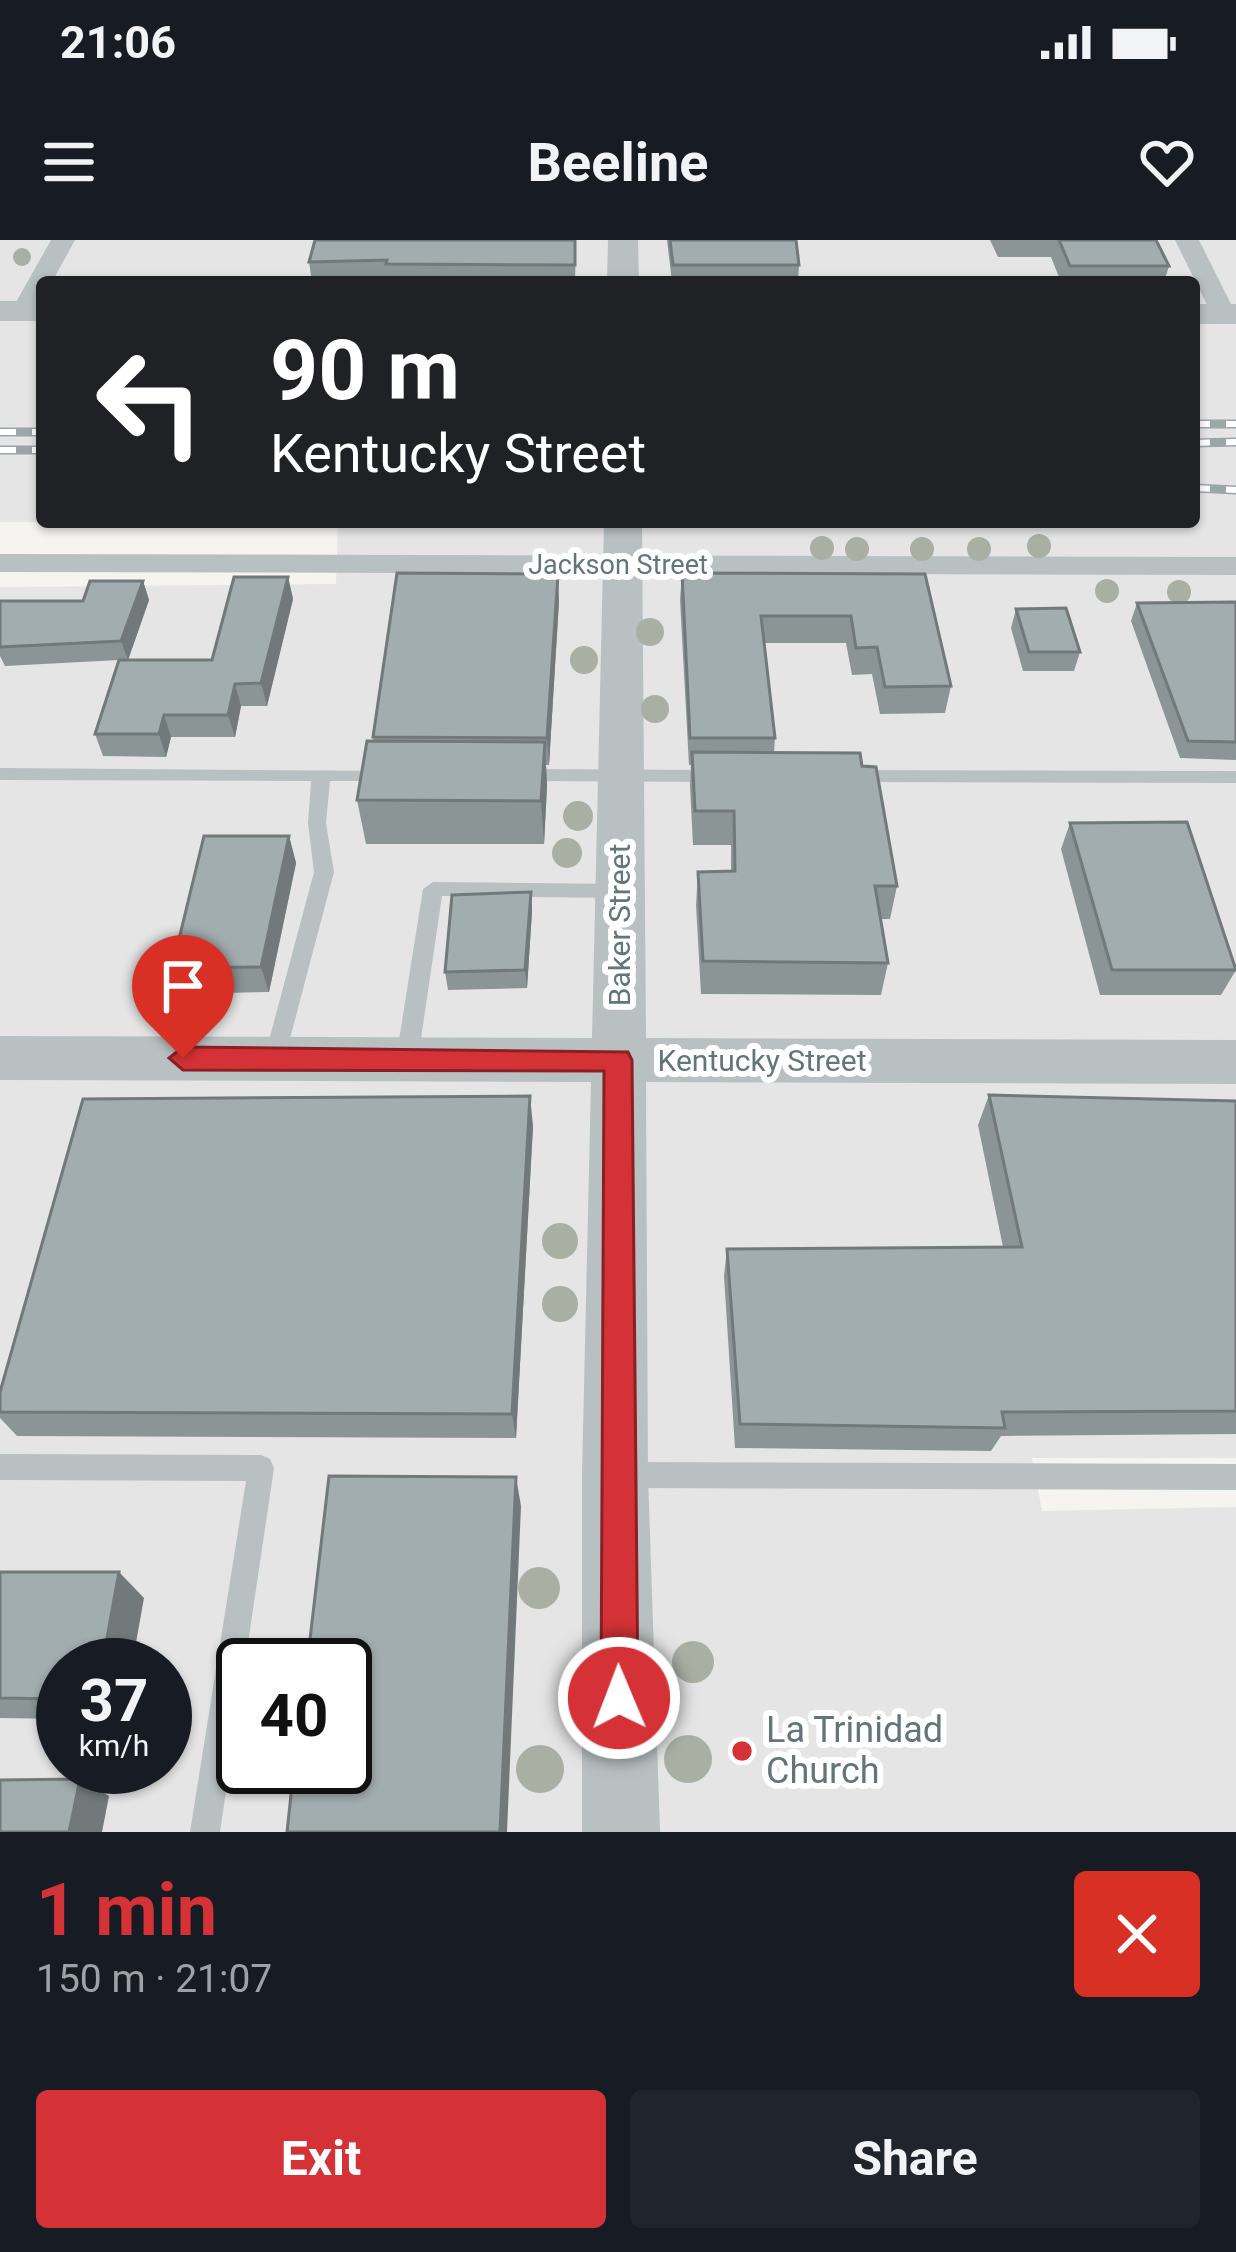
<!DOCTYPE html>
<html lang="en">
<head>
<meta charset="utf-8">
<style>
  body { margin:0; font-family:Roboto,sans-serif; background:#20242c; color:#f1f3f6; height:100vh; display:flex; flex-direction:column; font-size:45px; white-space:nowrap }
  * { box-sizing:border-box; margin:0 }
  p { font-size:39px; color:#9ea1a6 }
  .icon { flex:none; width:66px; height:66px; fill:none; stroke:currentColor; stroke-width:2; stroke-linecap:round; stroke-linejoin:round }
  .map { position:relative; height:1592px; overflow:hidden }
  .drawer { display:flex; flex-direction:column; background:#171b24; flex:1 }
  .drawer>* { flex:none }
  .top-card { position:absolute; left:36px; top:36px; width:1164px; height:252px; border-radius:12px; box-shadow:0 3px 9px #0004; background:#202124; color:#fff; overflow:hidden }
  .speed { position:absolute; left:36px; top:1398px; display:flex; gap:24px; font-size:60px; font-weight:700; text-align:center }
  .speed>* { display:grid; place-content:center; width:156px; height:156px; border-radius:50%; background:#171b24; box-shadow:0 3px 9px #0004; line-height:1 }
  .speed small { font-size:30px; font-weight:400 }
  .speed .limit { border:6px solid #111; border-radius:18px; background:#fff; color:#111 }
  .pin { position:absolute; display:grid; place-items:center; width:102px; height:102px; color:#fff; margin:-123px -51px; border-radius:50% 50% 50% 0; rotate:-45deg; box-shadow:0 0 12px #0007 }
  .pin .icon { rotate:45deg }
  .me { position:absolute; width:132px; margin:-66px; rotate:359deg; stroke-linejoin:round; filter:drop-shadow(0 0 9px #0008) }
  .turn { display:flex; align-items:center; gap:42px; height:252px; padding:0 36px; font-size:54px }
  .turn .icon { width:156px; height:156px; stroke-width:2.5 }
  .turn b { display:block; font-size:84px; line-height:102px }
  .round { display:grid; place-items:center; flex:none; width:126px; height:126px; border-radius:12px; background:#20242c }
  .summary { display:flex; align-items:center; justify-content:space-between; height:204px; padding:0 36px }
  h1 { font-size:72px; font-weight:700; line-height:90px; color:#d43236 }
  .button { display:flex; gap:24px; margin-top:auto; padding:24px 36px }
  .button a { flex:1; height:138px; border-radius:12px; background:#d43236; color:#fff; font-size:48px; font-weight:700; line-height:138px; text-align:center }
  .button a+a { background:#20242c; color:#f1f3f6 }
  .status { display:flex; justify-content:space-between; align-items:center; height:84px; padding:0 60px; background:#171b24; direction:ltr }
  .status svg { height:33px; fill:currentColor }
  header { display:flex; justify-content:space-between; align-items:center; height:156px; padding:0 36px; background:#171b24; font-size:54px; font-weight:700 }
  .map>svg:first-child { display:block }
  .built { fill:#e5e5e5; fill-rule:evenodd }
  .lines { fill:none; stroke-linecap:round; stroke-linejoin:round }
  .service { fill:#b9c0c1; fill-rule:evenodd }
  .minor { fill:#b9c0c1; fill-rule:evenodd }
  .tertiary { fill:#b9c0c1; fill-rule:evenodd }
  .rail-casing { stroke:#9ca5a7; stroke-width:9 }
  .rail { stroke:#fff; stroke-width:6; stroke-dasharray:16; stroke-linecap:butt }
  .tree { fill:#aaafa3 }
  .wall { fill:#8b9596 }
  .shaded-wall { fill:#71797a }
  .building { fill:#a2adaf; stroke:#71797a; stroke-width:3 }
  .route { fill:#d43236; stroke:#8a2023; stroke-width:3 }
  .poi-dot { fill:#d43236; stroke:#fff; stroke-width:4.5 }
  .labels { text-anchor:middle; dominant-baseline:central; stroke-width:12; stroke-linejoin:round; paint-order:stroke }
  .far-street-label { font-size:27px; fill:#62767a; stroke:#fff }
  .street-label { font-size:30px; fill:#62767a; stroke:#fff }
  .near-poi-label { font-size:36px; fill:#62767a; stroke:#fff; text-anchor:start }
</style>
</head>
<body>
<div class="status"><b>21:06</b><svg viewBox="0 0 49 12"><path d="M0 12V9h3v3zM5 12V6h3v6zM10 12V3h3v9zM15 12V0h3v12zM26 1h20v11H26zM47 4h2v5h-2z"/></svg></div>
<header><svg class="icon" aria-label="menu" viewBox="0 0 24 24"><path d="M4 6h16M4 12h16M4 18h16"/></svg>Beeline<svg class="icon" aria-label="heart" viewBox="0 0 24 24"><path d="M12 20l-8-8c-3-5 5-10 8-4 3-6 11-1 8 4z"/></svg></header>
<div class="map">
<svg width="1236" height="1592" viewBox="0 0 1236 1592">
  <rect width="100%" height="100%" fill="#f5f4f1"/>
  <!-- built -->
  <path class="built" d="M0,0H1236V1218H1032L1042,1271L1236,1267V1592H0V347L336,344L338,282H187H1194V42H42V282H0ZM63,1425H165V1527H63ZM243,1425H345V1527H243Z"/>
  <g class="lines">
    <!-- service -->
    <g class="service">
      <polygon points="0,528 395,531 398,535 395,539 389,541 330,541 326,583 334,632 283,825 267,825 264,819 314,632 308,583 311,541 0,540"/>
      <polygon points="523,529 719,530 728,536 719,542 523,541 514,535"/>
      <polygon points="853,530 1236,531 1236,543 853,542 844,536"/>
      <polygon points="433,642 619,644 629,651 619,658 442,656 418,819 415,825 399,825 396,819 423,649"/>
      <polygon points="0,1214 261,1215 270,1219 274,1228 220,1592 190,1592 246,1241 0,1240"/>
      <polygon points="622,1222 1236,1224 1236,1250 622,1248 613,1244 609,1235 613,1226"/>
    </g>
    <!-- minor -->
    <g class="minor">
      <polygon points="51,0 75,0 52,42 42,42 42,61 33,76 15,76 11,71"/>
      <polygon points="1175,0 1199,0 1236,74 1232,79 1214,79"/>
      <polygon points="0,314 1236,317 1236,335 0,332"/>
    </g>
    <!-- tertiary -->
    <g class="tertiary">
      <polygon points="608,0 638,0 639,42 607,42"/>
      <rect x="0" y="61" width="42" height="20"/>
      <rect x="1194" y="64" width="42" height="20"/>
      <polygon points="604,282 642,282 646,798 1236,800 1236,844 646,842 648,1235 660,1592 582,1592 582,1235 591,842 0,840 0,796 592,798"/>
    </g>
    <!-- rail casing -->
    <g class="rail-casing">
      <g id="rail">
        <polyline points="1194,184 1236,184"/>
        <polyline points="0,192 42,192"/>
        <polyline points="1194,203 1236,202"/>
        <polyline points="0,210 42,210"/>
        <polyline points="1194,248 1236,250"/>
      </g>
    </g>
    <!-- rail -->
    <use href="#rail" class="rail"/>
  </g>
  <!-- trees -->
  <g class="tree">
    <circle cx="22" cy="17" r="9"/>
    <circle cx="1039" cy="306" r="12"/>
    <circle cx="822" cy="308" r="12"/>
    <circle cx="857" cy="309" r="12"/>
    <circle cx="922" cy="309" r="12"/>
    <circle cx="979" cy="309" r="12"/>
    <circle cx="1107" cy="351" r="12"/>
    <circle cx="1179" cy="352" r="12"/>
    <circle cx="650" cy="392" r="14"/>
    <circle cx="584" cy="420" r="14"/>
    <circle cx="655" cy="469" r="14"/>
    <circle cx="578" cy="576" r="15"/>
    <circle cx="567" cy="613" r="15"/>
    <circle cx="560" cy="1001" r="18"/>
    <circle cx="560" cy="1064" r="18"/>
    <circle cx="539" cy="1348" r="21"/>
    <circle cx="693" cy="1422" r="21"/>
    <circle cx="688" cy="1519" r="24"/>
    <circle cx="540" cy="1529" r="24"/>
  </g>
  <!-- wall -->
  <g class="wall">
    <polygon points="576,0 575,42 312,42 309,22"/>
    <polygon points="667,0 796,0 799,25 798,42 672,42"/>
    <polygon points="990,0 1156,0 1169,26 1164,42 1061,42 1051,17 998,17"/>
    <polygon points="682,333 925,334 951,446 945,473 880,474 872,434 852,435 846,403 764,403 775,498 774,513 862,526 897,646 890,679 881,679 888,723 881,755 701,754 696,665 698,632 731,631 731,605 693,605 690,546 691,525 689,525 680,360"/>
    <polygon points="288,337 293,359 267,466 241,466 235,497 171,497 166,517 103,516 95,494 119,420 5,426 0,416 0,361 83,361 143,341 149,360 128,420 212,420"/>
    <polygon points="559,361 549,525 546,525 547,546 544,604 366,604 357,560 374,501 373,497"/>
    <polygon points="1236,362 1236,520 1180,518 1131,381 1137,363"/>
    <polygon points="1016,369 1080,412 1074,431 1023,431 1011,388"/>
    <polygon points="1070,583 1236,730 1221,755 1100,755 1061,609"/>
    <polygon points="289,596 296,623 269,752 182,754 172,728"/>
    <polygon points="531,652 532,671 527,748 448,750 445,732"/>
    <polygon points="989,855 1236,861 1236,1194 1001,1196 991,1211 735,1208 724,1036 727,1009 1003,1007 978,885"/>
    <polygon points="533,886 516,1198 17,1196 0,1178 0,1152"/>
    <polygon points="0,1332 144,1358 63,1425 63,1479 0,1478"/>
  </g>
  <!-- shaded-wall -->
  <g class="shaded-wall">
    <polygon points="558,334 559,361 549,525 547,498"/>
    <polygon points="288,337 293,359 267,466 261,443"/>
    <polygon points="143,341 149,360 128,420 121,401"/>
    <polygon points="235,444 241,466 235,497 228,475"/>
    <polygon points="164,475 171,497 166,517 159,494"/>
    <polygon points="545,502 547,546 544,604 541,561"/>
    <polygon points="289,596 296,623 269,752 261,727"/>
    <polygon points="531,652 532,671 527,748 525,730"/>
    <polygon points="530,856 533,886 516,1198 512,1174"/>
    <polygon points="516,1237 521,1266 507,1592 500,1592"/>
    <polygon points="119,1332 144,1358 132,1425 102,1425"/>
    <polygon points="80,1539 109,1556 102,1592 69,1592"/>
  </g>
  <!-- building -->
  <g class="building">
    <polygon points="315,0 575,0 575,25 386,24 387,20 309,22"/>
    <polygon points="670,0 796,0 799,25 673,25"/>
    <polygon points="1059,0 1156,0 1169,26 1070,26"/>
    <polygon points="397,333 558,334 547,498 373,497"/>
    <polygon points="682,333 925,334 951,446 885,447 877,407 856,408 851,376 761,376 775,498 690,498"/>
    <polygon points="234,337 288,337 261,443 235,444 228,475 164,475 159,494 95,494 119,420 212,420"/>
    <polygon points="90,341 143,341 121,401 0,407 0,361 83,361"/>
    <polygon points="1236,362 1236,502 1188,501 1137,363"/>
    <polygon points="1066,368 1080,412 1029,412 1016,369"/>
    <polygon points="367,501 545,502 541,561 357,560"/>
    <polygon points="692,512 860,513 862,526 876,527 897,646 875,646 888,723 703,721 698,632 735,631 734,571 695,571"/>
    <polygon points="1187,582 1236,730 1112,730 1070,583"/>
    <polygon points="204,596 289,596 261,727 172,728"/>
    <polygon points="531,652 525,730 445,732 452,655"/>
    <polygon points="989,855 1236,861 1236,1171 1002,1172 1005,1188 740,1184 727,1009 1022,1007"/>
    <polygon points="530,856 512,1174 0,1172 0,1152 83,859"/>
    <polygon points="329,1236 516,1237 500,1592 287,1592 294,1527 345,1527 345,1425 307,1425"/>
    <polygon points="0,1332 119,1332 102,1425 63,1425 63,1459 0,1458"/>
    <polygon points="80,1539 69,1592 0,1592 0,1540"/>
  </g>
  <!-- route -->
  <polygon class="route" points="183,807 628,812 632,820 638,1458 632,1471 619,1477 606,1471 601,1458 604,831 183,830 169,818"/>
  <!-- markers -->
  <circle class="poi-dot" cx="742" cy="1511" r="12"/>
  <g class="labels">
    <!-- far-street labels -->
    <g class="far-street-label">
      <text x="618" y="325">Jackson Street</text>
    </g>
    <!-- street labels -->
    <g class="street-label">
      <text transform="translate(619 685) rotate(-90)">Baker Street</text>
      <text x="762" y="820">Kentucky Street</text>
    </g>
    <!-- near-poi labels -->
    <g class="near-poi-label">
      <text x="766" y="1490">La Trinidad<tspan x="766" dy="41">Church</tspan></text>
    </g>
  </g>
</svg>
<div class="speed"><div>37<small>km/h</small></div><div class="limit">40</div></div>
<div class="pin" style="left:183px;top:818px;background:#d93025"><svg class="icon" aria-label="arrive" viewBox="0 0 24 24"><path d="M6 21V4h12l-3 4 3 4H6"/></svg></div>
<svg class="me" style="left:619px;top:1458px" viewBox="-20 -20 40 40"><circle r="17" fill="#d43236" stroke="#fff" stroke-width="3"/><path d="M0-11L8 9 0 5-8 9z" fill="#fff"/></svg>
<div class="top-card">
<div class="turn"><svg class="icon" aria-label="left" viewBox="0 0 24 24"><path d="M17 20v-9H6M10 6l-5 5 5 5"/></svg><div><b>90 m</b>Kentucky Street</div></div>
</div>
</div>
<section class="drawer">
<div class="summary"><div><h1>1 min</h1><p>150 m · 21:07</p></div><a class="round" style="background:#d93025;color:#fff"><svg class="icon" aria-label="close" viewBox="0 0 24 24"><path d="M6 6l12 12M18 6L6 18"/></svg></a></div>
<div class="button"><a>Exit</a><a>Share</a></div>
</section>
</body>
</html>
